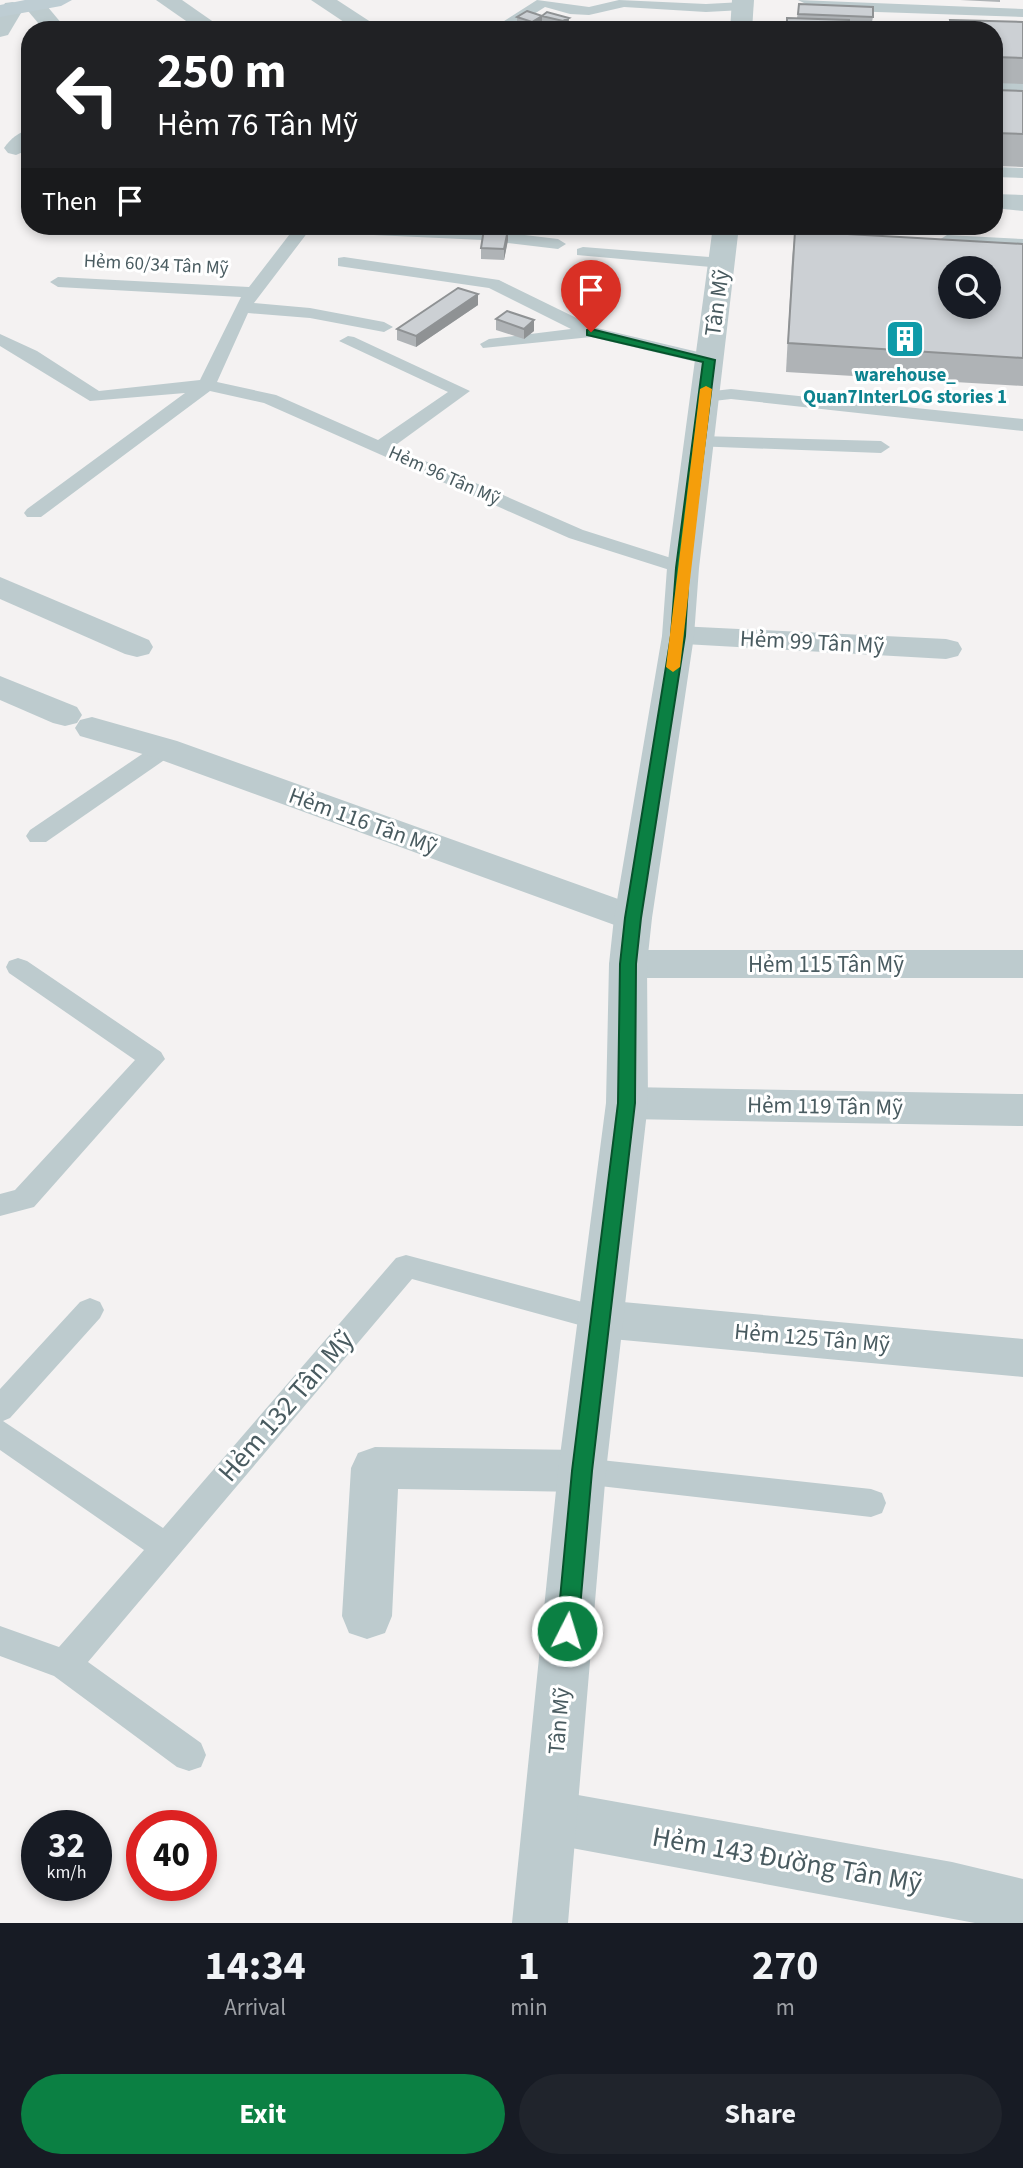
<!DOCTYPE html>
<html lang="en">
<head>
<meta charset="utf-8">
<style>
  body { margin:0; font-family:"Source Sans 3",sans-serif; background:#20242c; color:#f1f3f6; height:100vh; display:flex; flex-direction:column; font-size:26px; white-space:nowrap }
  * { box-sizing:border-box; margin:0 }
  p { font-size:23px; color:#9ea1a6 }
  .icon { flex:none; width:38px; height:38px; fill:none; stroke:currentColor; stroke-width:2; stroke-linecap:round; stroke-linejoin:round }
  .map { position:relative; height:1923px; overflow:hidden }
  .sheet { display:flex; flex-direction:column; background:#171b24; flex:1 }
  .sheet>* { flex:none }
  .banner { position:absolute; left:21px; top:21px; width:982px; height:214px; border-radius:28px; box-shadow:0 4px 10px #0003; background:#202124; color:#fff; overflow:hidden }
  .controls { position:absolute; left:938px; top:256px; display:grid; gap:14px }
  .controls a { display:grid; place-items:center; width:63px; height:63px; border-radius:50%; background:#171b24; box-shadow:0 4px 10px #0003; font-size:35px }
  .speed { position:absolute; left:21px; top:1810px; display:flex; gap:14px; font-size:35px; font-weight:700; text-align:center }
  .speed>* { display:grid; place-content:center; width:91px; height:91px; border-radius:50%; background:#171b24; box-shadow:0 4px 10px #0003; line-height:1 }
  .speed small { font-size:18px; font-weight:400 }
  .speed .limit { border:10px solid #d22; background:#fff; color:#111 }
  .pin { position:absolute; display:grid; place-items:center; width:60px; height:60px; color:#fff; margin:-72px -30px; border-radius:50% 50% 50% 0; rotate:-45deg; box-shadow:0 0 7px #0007 }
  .pin .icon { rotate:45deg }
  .me { position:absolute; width:77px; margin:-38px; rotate:5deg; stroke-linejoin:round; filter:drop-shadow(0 0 5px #0008) }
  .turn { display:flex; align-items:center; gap:24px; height:147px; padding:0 21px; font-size:32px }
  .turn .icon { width:91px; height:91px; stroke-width:2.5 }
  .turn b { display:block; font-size:49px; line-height:60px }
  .then { display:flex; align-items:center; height:66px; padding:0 21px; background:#0003; gap:14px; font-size:26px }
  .eta { display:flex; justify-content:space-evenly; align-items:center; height:119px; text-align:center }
  .eta b { font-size:42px; font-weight:700; line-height:49px }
  .cta { display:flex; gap:14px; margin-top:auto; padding:14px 21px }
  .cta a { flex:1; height:80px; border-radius:42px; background:#0b8043; color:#fff; font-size:28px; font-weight:700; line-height:80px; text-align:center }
  .cta a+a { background:#20242c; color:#f1f3f6 }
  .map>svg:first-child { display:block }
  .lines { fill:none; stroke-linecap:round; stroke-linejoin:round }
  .service { fill:#bdcbce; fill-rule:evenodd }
  .minor { fill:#bdcbce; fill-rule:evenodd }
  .tertiary { fill:#bdcbce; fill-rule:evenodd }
  .secondary { fill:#becdd3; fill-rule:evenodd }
  .wall { fill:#afb3b6 }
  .shaded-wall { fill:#8f9294 }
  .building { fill:#ccd0d4; stroke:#8f9294; stroke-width:2; fill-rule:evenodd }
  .route { fill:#0b8043; stroke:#07532c; stroke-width:2 }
  .slow { fill:#f59e0b }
  .labels { text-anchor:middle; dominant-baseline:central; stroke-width:6; stroke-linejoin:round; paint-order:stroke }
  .far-street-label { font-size:19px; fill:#495b60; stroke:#fff }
  .far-culture-label { font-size:19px; font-weight:bold; fill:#0d838f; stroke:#fff }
  .street-label { font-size:23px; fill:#495b60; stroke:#fff }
  .near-street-label { font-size:28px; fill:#495b60; stroke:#fff }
</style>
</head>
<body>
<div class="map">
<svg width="1023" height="1923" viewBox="0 0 1023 1923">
  <rect width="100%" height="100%" fill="#f4f2f2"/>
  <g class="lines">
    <!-- service -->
    <g class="service">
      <polygon points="537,0 589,7 619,0 706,4 743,2 750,6 743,10 706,12 624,7 589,15 570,14 545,7 517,25 527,30 501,29 501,23"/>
      <polygon points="798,0 1023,9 1023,17 818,10"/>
      <polygon points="994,167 1023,168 1023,178 994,177"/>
      <polygon points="164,226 180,226 171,232 165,230"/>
      <polygon points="296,226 483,230 558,239 566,244 558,249 483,240 308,232 254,303 310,308 384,322 393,327 384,332 310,318 248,313 217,382 276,395 378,440 448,392 339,341 348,336 354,337 470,391 393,447 583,530 690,564 693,568 690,572 676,572 569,538 264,403 210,391 41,517 27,517 24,513 27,509 185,393 90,401 0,346 0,334 37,351 99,391 200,380 241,297 58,287 50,282 58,277 249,287"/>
      <polygon points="947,235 1023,239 1023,249 941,243 939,240"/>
      <polygon points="583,247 722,258 730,263 722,268 577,255 577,249"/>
      <polygon points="344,257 499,280 597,328 715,356 718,360 709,365 591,337 483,348 480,344 489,339 571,329 489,288 338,266 338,258"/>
      <polygon points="731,389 1023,419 1023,431 731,399 705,402 696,397 705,392"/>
      <polygon points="700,436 881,441 890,447 881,453 693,446 691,442"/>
      <polygon points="165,742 173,744 176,749 173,754 46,842 30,842 26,836 30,830 157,744"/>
      <polygon points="18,958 27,961 161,1052 165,1059 34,1207 0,1216 0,1194 15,1190 135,1060 9,973 6,967 9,961"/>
      <polygon points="406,1255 601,1307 611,1311 615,1319 611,1327 601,1331 412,1279 88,1662 201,1743 206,1755 201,1767 189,1771 177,1767 54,1676 0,1656 0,1626 59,1647 144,1550 0,1450 0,1389 80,1302 90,1298 100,1302 104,1310 100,1318 10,1418 3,1421 163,1528 396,1258"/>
      <polygon points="582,1458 871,1489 882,1493 886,1503 882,1513 871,1517 582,1484 571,1481 567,1471 571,1461"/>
    </g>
    <!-- minor -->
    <g class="minor">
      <polygon points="28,0 42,0 67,30 44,30 23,5"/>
      <polygon points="156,0 182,0 225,30 199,30"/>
      <polygon points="311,0 337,0 383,30 356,30"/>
      <polygon points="13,2 24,8 8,35 0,37 0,12 5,3"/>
      <polygon points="994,78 1023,79 1023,93 994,92"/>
      <path d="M30,129V149L16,155L8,153L4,148C10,139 19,132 30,129Z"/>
      <polygon points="994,194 1023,195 1023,211 994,208"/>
      <polygon points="0,577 149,640 153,647 149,654 137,657 125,654 0,599"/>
      <polygon points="678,626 946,639 958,642 962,649 958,656 946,659 666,643 662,636 666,629"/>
      <polygon points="0,676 77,707 82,715 77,723 65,726 53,723 0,700"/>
      <polygon points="92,717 177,741 646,909 652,918 646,927 633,931 620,927 153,757 80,736 75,728 80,720"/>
      <polygon points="628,950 1023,950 1023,978 628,978 614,974 609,964 614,954"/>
      <polygon points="627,1087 1023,1094 1023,1126 627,1119 612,1114 606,1103 612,1092"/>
      <polygon points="601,1300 1023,1339 1023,1377 601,1338 585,1332 579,1319 585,1306"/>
      <polygon points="375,1447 582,1450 599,1456 606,1471 599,1486 582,1492 398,1489 392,1616 385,1633 367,1639 349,1633 342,1616 351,1468 358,1453"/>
      <polygon points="550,1790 952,1862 1023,1879 1023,1923 975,1923 550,1844 531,1836 523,1817 531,1798"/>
    </g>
    <!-- tertiary -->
    <g class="tertiary">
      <polygon points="732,0 754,0 752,30 730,30"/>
      <polygon points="713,226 739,226 699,568 694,636 652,918 647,964 648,1103 606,1471 568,1923 512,1923 558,1471 606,1103 609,964 614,918 662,636 667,568"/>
    </g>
    <!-- secondary -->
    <polygon class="secondary" points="25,0 72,0 61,6 0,17 0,5"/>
  </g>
  <!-- wall -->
  <g class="wall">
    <polygon points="960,0 1000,0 1000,2"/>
    <polygon points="799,4 873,17 871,27 849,25 849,30 786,30 787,18 797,18"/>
    <polygon points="542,16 569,18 568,27 564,30 560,30 542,25 534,30 527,30 517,27 517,17"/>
    <polygon points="950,20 1023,22 1023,84 994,83 994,30 949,30"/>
    <polygon points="994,90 1023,91 1023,167 994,166"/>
    <polygon points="795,231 1023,244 1023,386 786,372 792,259"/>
    <polygon points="508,240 504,260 481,259 481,248"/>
    <polygon points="478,294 478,305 416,347 397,340 397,329"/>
    <polygon points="496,319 534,320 534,331 524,339 496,330"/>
  </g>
  <!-- shaded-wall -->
  <g class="shaded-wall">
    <polygon points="542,16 542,25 534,30 532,30 532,22"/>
    <polygon points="569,18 568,27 563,30 563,21"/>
    <polygon points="508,230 508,240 504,260 504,249"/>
    <polygon points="478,294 478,305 416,347 416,336"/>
    <polygon points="534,320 534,331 524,339 524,329"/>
  </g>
  <!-- building -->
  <g class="building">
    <polygon points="799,4 873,7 873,17 798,14"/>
    <polygon points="527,11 542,16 547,12 569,18 563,21 542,16 532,22 517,17"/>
    <polygon points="787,18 849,20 849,28 787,26"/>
    <polygon points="950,20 1023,22 1023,58 994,57 994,30 952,30"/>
    <polygon points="673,25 717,27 716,30 672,30"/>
    <polygon points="994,90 1023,91 1023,134 994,133"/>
    <polygon points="484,229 508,230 504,249 481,248"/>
    <path d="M795,231L1023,244V358L788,343ZM950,268H989V306H950Z"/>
    <polygon points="458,288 478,294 416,336 397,329"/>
    <polygon points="507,311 534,320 524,329 496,319"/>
  </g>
  <!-- route -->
  <polygon class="route" points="591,329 715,360 689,568 685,636 641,918 636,964 635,1103 592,1471 578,1631 575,1638 567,1640 560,1638 557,1631 572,1471 618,1103 620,964 625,918 671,636 676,568 703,362 587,335 587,330"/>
  <!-- slow -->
  <polygon class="slow" points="706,386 712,389 680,667 673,672 666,667 700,389"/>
  <!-- icons -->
  <defs>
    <g id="building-square" transform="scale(2.0125)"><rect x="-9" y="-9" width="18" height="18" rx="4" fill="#0f9aa8" stroke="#fff"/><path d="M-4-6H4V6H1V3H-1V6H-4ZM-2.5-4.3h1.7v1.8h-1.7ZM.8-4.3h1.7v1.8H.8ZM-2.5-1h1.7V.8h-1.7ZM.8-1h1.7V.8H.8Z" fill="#fff"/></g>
  </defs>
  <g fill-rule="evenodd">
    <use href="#building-square" x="905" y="339"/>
  </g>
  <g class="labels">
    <!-- far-street labels -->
    <g class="far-street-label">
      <text transform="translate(156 265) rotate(3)">Hẻm 60/34 Tân Mỹ</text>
      <text transform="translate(444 476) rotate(24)">Hẻm 96 Tân Mỹ</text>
    </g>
    <!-- far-culture labels -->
    <g class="far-culture-label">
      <text x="905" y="375">warehouse_<tspan x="905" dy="22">Quan7InterLOG stories 1</tspan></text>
    </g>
    <!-- street labels -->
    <g class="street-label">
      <text transform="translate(717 303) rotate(-82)">Tân Mỹ</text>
      <text transform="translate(812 642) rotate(3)">Hẻm 99 Tân Mỹ</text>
      <text transform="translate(363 821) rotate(20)">Hẻm 116 Tân Mỹ</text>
      <text x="826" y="964">Hẻm 115 Tân Mỹ</text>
      <text transform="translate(825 1106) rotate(1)">Hẻm 119 Tân Mỹ</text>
      <text transform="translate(812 1338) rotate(5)">Hẻm 125 Tân Mỹ</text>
      <text transform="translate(559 1721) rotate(-85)">Tân Mỹ</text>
    </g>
    <!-- near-street labels -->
    <g class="near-street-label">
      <text transform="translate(286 1406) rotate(-49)">Hẻm 132 Tân Mỹ</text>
      <text transform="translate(787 1860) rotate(10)">Hẻm 143 Đường Tân Mỹ</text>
    </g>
  </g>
</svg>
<div class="controls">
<a><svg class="icon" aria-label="search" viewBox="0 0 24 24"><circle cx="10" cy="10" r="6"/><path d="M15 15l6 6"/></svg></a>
</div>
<div class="speed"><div>32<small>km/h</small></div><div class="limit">40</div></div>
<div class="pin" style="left:591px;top:332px;background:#d93025"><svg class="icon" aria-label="arrive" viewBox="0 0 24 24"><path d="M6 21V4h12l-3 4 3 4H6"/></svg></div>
<svg class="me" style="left:567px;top:1631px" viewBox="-20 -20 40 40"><circle r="17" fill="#0b8043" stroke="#fff" stroke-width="3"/><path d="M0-11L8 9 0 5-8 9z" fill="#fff"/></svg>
<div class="banner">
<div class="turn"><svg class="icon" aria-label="left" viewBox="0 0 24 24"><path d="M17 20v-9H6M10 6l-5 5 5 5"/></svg><div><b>250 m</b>Hẻm 76 Tân Mỹ</div></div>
<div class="then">Then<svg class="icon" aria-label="arrive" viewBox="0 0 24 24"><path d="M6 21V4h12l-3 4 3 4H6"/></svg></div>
</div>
</div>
<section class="sheet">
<div class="eta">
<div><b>14:34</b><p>Arrival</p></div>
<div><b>1</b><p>min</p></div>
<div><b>270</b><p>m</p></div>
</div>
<div class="cta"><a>Exit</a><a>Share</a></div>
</section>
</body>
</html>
